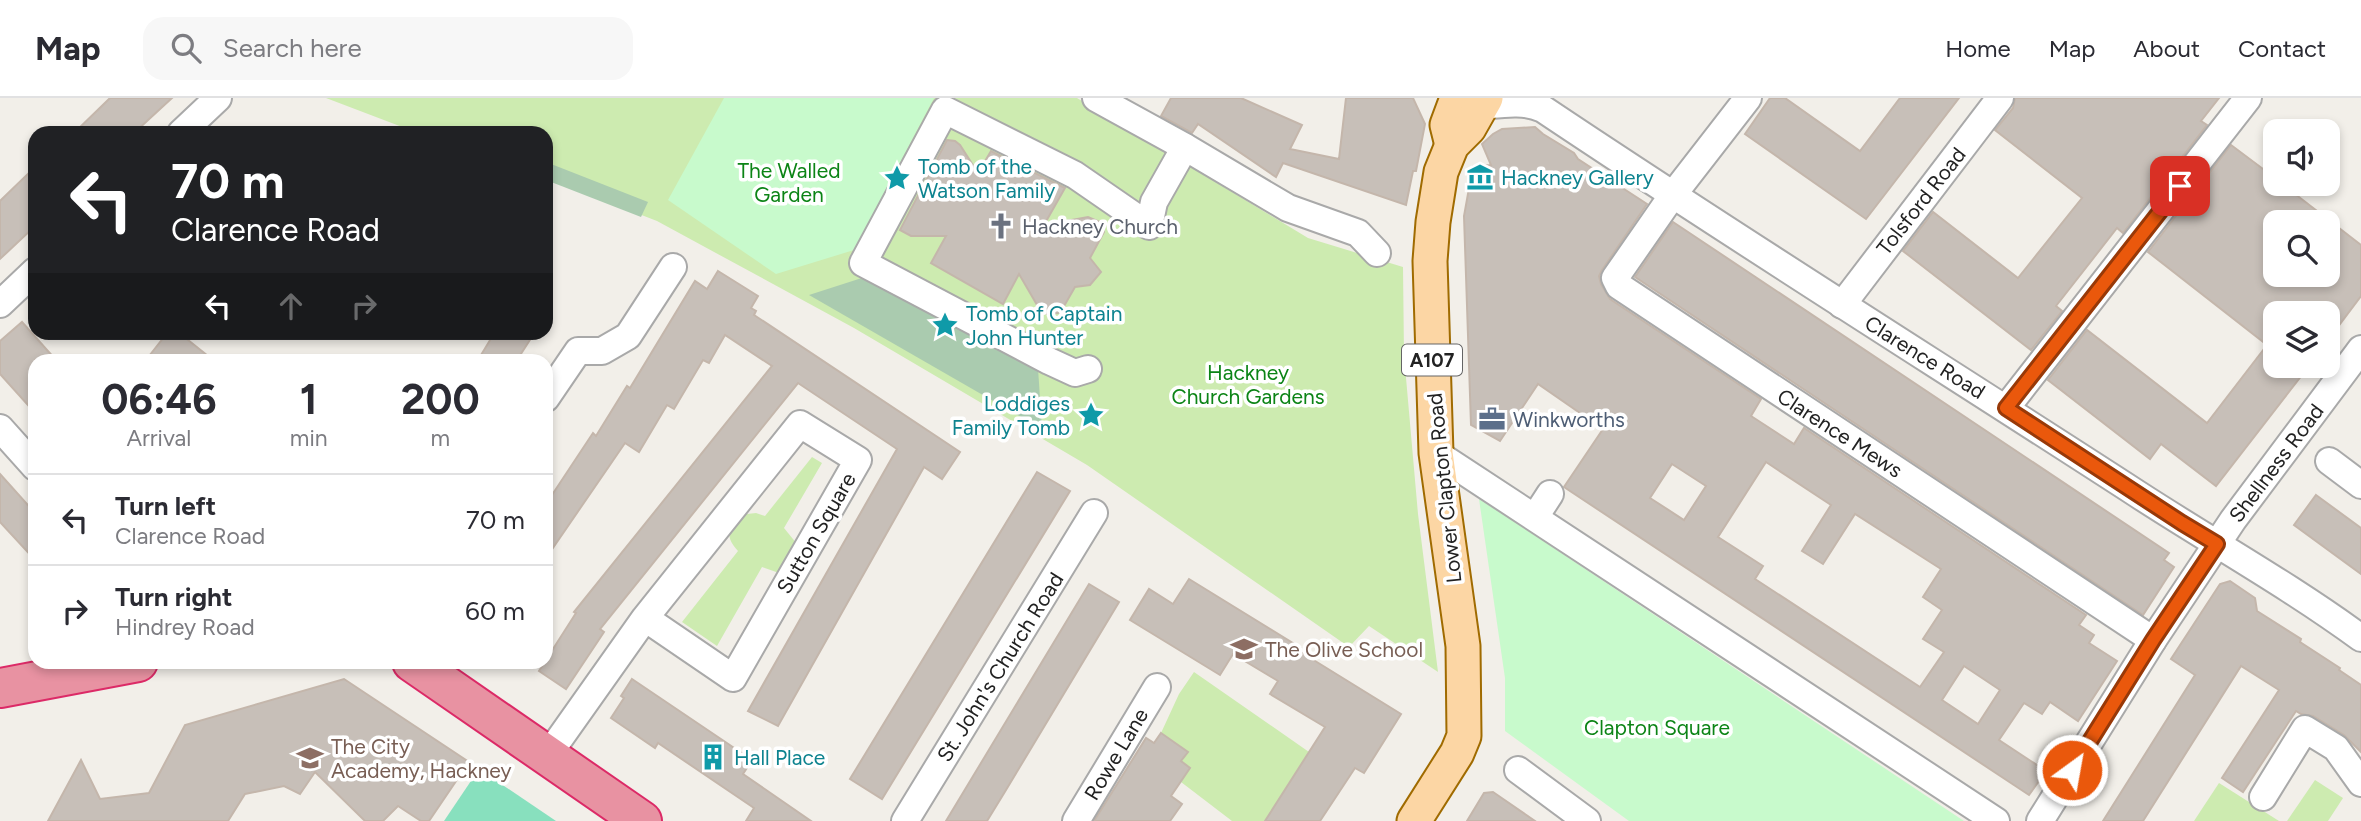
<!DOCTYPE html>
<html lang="en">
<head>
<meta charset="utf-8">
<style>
  body { margin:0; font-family:Figtree,sans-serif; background:#f7f7f7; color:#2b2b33; height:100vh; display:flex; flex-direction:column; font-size:26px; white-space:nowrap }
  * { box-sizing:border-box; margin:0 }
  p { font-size:23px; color:#7c7c81 }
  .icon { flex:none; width:38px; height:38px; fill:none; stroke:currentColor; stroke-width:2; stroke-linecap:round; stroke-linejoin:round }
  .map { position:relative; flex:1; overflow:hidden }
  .panel { position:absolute; left:28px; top:256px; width:525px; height:315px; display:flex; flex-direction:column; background:#fff; border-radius:21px; box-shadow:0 4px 10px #0003 }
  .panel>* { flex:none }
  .banner { position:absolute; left:28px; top:28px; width:525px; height:214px; border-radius:21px; box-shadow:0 4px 10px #0003; background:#202124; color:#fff; overflow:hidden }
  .fabs { position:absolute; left:2263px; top:21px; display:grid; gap:14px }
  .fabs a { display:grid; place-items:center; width:77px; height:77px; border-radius:14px; background:#fff; box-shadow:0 4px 10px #0003; font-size:35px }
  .pin { position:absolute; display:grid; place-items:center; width:60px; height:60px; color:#fff; margin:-30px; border-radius:14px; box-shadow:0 4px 10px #0006 }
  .me { position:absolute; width:77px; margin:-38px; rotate:32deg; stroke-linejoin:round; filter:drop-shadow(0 0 5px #0008) }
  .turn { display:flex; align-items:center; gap:24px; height:147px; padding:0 28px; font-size:32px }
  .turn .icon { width:91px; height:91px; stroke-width:2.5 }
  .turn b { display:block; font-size:49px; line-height:60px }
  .lanes { display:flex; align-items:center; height:66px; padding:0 28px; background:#0003; justify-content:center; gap:35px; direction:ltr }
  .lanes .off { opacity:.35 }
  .eta { display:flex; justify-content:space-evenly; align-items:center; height:119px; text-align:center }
  .eta b { font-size:42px; font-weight:700; line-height:49px }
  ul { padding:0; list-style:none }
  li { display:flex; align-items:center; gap:21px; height:91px; padding:0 28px; border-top:2px solid #e1e1e2 }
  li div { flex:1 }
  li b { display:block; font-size:26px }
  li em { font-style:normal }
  header { display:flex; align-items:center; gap:42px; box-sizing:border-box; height:98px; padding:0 35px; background:#fff; border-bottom:2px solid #e1e1e2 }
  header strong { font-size:33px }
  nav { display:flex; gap:38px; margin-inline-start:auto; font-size:24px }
  .search { width:490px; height:63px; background:#f7f7f7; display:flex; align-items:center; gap:18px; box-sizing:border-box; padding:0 24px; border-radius:21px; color:#7c7c81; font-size:26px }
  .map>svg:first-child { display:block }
  .grass { fill:#cdebb0 }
  .cemetery { fill:#aacbaf }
  .park { fill:#c8facc }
  .pitch { fill:#88e0be }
  .building { fill:#c7bfb8; stroke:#c4b6ab; stroke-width:2; fill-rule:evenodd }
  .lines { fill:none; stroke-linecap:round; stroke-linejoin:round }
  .minor-casing { stroke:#a9a9a9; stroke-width:30 }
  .major-casing { stroke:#a06b00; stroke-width:37 }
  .highway-casing { stroke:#dc2a67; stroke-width:42 }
  .minor { stroke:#fff; stroke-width:26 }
  .major { stroke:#fcd6a4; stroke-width:33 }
  .highway { stroke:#e892a2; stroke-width:38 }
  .route-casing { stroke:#983908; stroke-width:18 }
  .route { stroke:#ea580c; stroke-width:12 }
  .labels { text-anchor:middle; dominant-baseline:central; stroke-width:7; stroke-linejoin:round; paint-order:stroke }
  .shield { fill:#fff; stroke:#646464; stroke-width:2 }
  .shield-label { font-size:19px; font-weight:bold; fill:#222 }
  .culture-label { font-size:21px; fill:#0d838f; stroke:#fff; text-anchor:start }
  .park-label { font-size:21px; fill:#0c8416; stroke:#fff }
  .street-label { font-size:21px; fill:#222; stroke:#fff }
  .worship-label { font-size:21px; fill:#5b616d; stroke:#fff; text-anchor:start }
  .service-label { font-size:21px; fill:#4e5e75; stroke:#fff; text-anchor:start }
  .education-label { font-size:21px; fill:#785e54; stroke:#fff; text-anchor:start }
</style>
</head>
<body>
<header>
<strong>Map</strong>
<div class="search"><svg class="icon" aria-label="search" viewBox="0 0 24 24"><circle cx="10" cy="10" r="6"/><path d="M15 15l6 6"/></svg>Search here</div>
<nav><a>Home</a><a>Map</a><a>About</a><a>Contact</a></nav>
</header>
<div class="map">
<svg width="2361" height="723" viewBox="0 0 2361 723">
  <rect width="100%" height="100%" fill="#f2efe9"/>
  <!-- grass -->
  <g class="grass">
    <polygon points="326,0 1077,0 1308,140 1403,169 1404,257 1418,416 1438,574 1369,528 1349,549 1087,367 854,230 657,123 546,80 546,35 418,35"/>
    <path d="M812,359L822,365L784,430L797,446L779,475L762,469L717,548L682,524L738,453C725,439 728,431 738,417L756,415L765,418Z"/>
    <polygon points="1194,574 1309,654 1265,723 1232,723 1181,684 1190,670 1181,663 1188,654 1161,635 1179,596"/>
    <polygon points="2315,682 2343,700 2328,723 2287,723"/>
    <polygon points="2219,685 2279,723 2194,723"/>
  </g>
  <!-- cemetery -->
  <g class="cemetery">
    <polygon points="546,64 648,104 641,119 546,82"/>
    <polygon points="868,178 1038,270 1042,331 809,197"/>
  </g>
  <!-- park -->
  <g class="park">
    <polygon points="724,0 934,0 854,152 776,176 668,102"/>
    <polygon points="1479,401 1510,421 1964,723 1629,723 1505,633 1505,580"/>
  </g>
  <!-- pitch -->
  <polygon class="pitch" points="479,671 556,723 444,723"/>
  <!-- building -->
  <g class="building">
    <polygon points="110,0 172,0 134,35 74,35"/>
    <polygon points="1171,0 1241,0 1302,27 1290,51 1339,61 1346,0 1413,0 1425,26 1416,73 1413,73 1406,107 1283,65 1276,79 1198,26 1192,35 1161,18"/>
    <polygon points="1770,0 1785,0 1860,53 1900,0 1959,0 1866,121 1745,36"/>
    <polygon points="2015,0 2219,0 2201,23 2207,27 2123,135 2117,130 2056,208 2062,213 2031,252 1903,153 1933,114 2018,180 2082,100 1995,32 2013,10"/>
    <path d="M1535,29L1543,36L1574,55L1578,61L1647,106L1602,172L1599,178L1601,186L1610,201L1761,301L1751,318L1794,346L1804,330L2086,517L2079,527L2094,537L2089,545L2117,563L2078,623L2050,604L2042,616L2024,605L1999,642L2046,673L2029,697L1564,389L1603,331L1538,286L1500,343L1471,327L1464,118L1473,68L1491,67L1482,46L1493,36L1502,31ZM1766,364L1831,407L1802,453L1823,466L1855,416L1941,471L1923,499L1942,512L1923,541L1944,554L1920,589L1755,481L1763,468L1718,439ZM1672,366L1706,388L1684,422L1650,400ZM1964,568L2000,592L1978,626L1942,602Z"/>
    <polygon points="947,42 955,43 960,47 978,75 991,53 1065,90 1044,127 1088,119 1100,124 1104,134 1090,160 1101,174 1090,187 1075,189 1063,210 1058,215 1047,216 1040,212 1019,176 1003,206 931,165 946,138 911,138 900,132"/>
    <path d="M2231,47L2275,80V86H2282L2361,147V198L2328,242V215H2275V268H2309L2216,388L2161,346L2150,361L2048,282L2087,232L2207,325L2267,247L2148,154ZM2275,124H2328V177H2275Z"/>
    <polygon points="35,69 35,128 0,161 0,103"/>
    <polygon points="1673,124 2169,455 2164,462 2174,469 2143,517 1635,179"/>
    <polygon points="718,173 758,198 751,210 756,213 754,217 960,354 942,381 924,369 778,628 748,613 897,351 798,285 600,531 604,534 566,591 539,573 576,515 574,514 772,268 725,237 709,265 703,262 674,311 667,307 639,354 625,345 546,460 546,406 593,335 596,338 627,288 630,290 695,183 707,191"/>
    <polygon points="22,224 56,262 35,262 35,315 0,276 0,243"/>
    <polygon points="168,234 178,234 213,262 146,262"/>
    <polygon points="495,234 535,234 517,262 478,262"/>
    <polygon points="1037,374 1070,393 882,701 850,681"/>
    <polygon points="0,376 35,415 35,462 0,424"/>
    <polygon points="2316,397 2361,430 2361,476 2294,427"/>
    <polygon points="1189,481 1301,550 1299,553 1401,616 1364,675 1355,670 1320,723 1265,723 1325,629 1270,596 1278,583 1233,556 1220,577 1130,522 1149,491 1173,506"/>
    <polygon points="2230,483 2255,500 2257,513 2301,541 2300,544 2340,570 2339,572 2361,587 2361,654 2344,637 2313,618 2301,616 2296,613 2243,694 2222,680 2279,592 2241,568 2143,723 2103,723 2195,577 2171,561 2220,486"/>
    <polygon points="1089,486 1119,504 1006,692 987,723 946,723"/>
    <polygon points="344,581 469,664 429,723 421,723 398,708 383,723 365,723 315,674 300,696 284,688 245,696 228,723 48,723 81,662 100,701 149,695 185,627"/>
    <polygon points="632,581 752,662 743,676 811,723 746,723 754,710 658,645 655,650 611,620 624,600 621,598"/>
    <polygon points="1161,635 1188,654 1181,663 1190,670 1171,698 1182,706 1170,723 1094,723 1146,640 1154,645"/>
    <polygon points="1493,694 1535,723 1467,723 1484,695"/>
  </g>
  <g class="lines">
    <!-- minor casing -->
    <g class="minor-casing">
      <g id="minor">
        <polyline points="1096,0 1185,49 1288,110 1358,135 1377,155"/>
        <polyline points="1748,0 1672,98 1615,180 1619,188 2153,542"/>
        <path d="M1481,8C1502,6 1524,2 1543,11C1740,143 1940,268 2139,397C2213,445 2290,488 2361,540"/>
        <polyline points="181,35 218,0"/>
        <polyline points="0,206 35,173"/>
        <polyline points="1842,207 2000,0"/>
        <polyline points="1088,271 1075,275 1049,263 863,165 945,12 1075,77 1149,128 1154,104 1185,49"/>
        <polyline points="546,300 578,253 602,253 628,238 673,169"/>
        <polyline points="2006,310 2248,0"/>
        <polyline points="0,330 35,369"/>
        <polyline points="1436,355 1996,723"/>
        <polyline points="2329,363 2361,387"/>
        <polyline points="1535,419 1550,396"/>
        <polyline points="548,657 645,520 800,326 858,362 733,580 645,520"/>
        <polyline points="1518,672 1587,723"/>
        <polyline points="2263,699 2305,631 2336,650 2361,685"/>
        <polyline points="905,723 1094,415"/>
        <polyline points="1076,723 1157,589"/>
        <polyline points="2040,723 2153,542 2233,422 2361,251"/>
      </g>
    </g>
    <!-- major casing -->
    <g class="major-casing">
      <g id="major">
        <polyline points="1452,47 1447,27 1457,0"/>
        <polyline points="1414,723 1457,655 1464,638 1463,548 1436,355 1430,163 1433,124 1441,74 1452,47 1469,30 1486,0"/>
      </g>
    </g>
    <!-- highway casing -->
    <g class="highway-casing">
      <g id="highway">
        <polyline points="412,564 642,723"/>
        <polyline points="0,590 138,564"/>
      </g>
    </g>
    <!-- minor -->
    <use href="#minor" class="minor"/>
    <!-- major -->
    <use href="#major" class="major"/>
    <!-- highway -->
    <use href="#highway" class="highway"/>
  </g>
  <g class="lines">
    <!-- route casing -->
    <g class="route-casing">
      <polyline id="route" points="2072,672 2153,542 2217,446 2182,425 2006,310 2180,88"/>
    </g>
    <!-- route -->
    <use href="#route" class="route"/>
  </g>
  <!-- icons -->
  <defs>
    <g id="museum-bare" transform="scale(2.1)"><path d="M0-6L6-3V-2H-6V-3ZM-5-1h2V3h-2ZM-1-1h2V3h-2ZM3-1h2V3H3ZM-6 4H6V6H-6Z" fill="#0f9aa8" stroke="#fff" stroke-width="2.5" paint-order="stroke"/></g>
    <g id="sight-bare" transform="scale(2.1)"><path d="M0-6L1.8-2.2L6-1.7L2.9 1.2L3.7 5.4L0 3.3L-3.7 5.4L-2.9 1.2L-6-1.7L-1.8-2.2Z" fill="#0f9aa8" stroke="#fff" stroke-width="2.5" paint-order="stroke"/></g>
    <g id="church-bare" transform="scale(2.1)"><path d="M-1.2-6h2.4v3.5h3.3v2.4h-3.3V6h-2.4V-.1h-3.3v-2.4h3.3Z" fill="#6b7280" stroke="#fff" stroke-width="2.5" paint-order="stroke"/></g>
    <g id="office-bare" transform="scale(2.1)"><path d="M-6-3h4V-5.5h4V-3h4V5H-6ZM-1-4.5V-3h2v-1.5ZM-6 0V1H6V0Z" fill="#5c6f8a" stroke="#fff" stroke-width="2.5" paint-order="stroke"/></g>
    <g id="school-bare" transform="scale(2.1)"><path d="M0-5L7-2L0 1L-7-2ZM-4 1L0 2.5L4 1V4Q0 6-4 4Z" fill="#8d6e63" stroke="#fff" stroke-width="2.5" paint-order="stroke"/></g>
    <g id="building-bare" transform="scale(2.1)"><path d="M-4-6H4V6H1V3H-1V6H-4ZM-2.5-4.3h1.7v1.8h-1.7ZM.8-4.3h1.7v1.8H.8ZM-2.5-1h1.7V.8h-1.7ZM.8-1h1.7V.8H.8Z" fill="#0f9aa8" stroke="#fff" stroke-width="2.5" paint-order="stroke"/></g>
  </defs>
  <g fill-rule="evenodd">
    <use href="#museum-bare" x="1480" y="79"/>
    <use href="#sight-bare" x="897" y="80"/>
    <use href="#church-bare" x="1001" y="128"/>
    <use href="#sight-bare" x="945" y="227"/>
    <use href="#sight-bare" x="1091" y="317"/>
    <use href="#office-bare" x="1492" y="321"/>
    <use href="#school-bare" x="1244" y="551"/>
    <use href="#building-bare" x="713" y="659"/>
    <use href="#school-bare" x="310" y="660"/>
  </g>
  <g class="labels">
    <!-- shield labels -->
    <rect class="shield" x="1402" y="246.5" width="60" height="31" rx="5"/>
    <g class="shield-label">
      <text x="1432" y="262">A107</text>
    </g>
    <!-- culture labels -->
    <g class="culture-label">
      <text x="918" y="68">Tomb of the<tspan x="918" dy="24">Watson Family</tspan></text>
      <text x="1501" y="79">Hackney Gallery</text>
      <text x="966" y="215">Tomb of Captain<tspan x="966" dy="24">John Hunter</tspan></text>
      <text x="1070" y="305" text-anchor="end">Loddiges<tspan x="1070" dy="24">Family Tomb</tspan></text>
      <text x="734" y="659">Hall Place</text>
    </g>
    <!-- park labels -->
    <g class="park-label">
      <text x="789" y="72">The Walled<tspan x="789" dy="24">Garden</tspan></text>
      <text x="1248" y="274">Hackney<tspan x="1248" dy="24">Church Gardens</tspan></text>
      <text x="1657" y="629">Clapton Square</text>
    </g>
    <!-- street labels -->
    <g class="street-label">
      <text transform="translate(1921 103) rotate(-52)">Tolsford Road</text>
      <text transform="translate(1925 259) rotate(32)">Clarence Road</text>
      <text transform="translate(1840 335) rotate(33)">Clarence Mews</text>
      <text transform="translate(2276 365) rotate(-53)">Shellness Road</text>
      <text transform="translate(1444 390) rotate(-96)">Lower Clapton Road</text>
      <text transform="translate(816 435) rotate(-60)">Sutton Square</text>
      <text transform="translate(1000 569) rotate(-58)">St. John's Church Road</text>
      <text transform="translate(1116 656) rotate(-59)">Rowe Lane</text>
    </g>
    <!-- worship labels -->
    <g class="worship-label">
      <text x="1022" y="128">Hackney Church</text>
    </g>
    <!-- service labels -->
    <g class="service-label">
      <text x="1513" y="321">Winkworths</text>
    </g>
    <!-- education labels -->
    <g class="education-label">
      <text x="1265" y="551">The Olive School</text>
      <text x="331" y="648">The City<tspan x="331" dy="24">Academy, Hackney</tspan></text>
    </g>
  </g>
</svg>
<div class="fabs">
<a><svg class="icon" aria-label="sound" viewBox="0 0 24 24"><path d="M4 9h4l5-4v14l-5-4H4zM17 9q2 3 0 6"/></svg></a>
<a><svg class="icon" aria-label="search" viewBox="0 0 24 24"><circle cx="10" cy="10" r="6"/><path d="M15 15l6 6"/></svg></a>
<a><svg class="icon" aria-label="layers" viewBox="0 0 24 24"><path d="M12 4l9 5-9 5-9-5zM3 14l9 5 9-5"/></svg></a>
</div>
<div class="pin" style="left:2180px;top:88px;background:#d93025"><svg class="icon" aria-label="arrive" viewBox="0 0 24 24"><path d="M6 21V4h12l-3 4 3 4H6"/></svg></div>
<svg class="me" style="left:2072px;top:672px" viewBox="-20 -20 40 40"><circle r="17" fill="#ea580c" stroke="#fff" stroke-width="3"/><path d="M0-11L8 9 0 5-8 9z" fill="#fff"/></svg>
<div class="banner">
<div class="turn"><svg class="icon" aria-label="left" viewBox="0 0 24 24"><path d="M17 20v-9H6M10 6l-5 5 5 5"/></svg><div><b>70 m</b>Clarence Road</div></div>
<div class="lanes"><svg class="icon" aria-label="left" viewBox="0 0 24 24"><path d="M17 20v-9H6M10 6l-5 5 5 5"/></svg><svg class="icon off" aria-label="ahead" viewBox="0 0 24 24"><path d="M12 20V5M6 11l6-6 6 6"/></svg><svg class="icon off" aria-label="right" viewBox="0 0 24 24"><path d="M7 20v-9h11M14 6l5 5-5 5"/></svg></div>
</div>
<section class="panel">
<div class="eta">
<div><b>06:46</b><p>Arrival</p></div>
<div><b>1</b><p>min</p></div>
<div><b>200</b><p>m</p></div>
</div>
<ul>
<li><svg class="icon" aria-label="left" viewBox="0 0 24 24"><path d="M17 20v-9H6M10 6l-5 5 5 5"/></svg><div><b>Turn left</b><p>Clarence Road</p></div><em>70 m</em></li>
<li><svg class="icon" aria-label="right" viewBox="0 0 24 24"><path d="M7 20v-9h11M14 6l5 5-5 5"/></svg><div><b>Turn right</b><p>Hindrey Road</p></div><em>60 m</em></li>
</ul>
</section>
</div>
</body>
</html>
